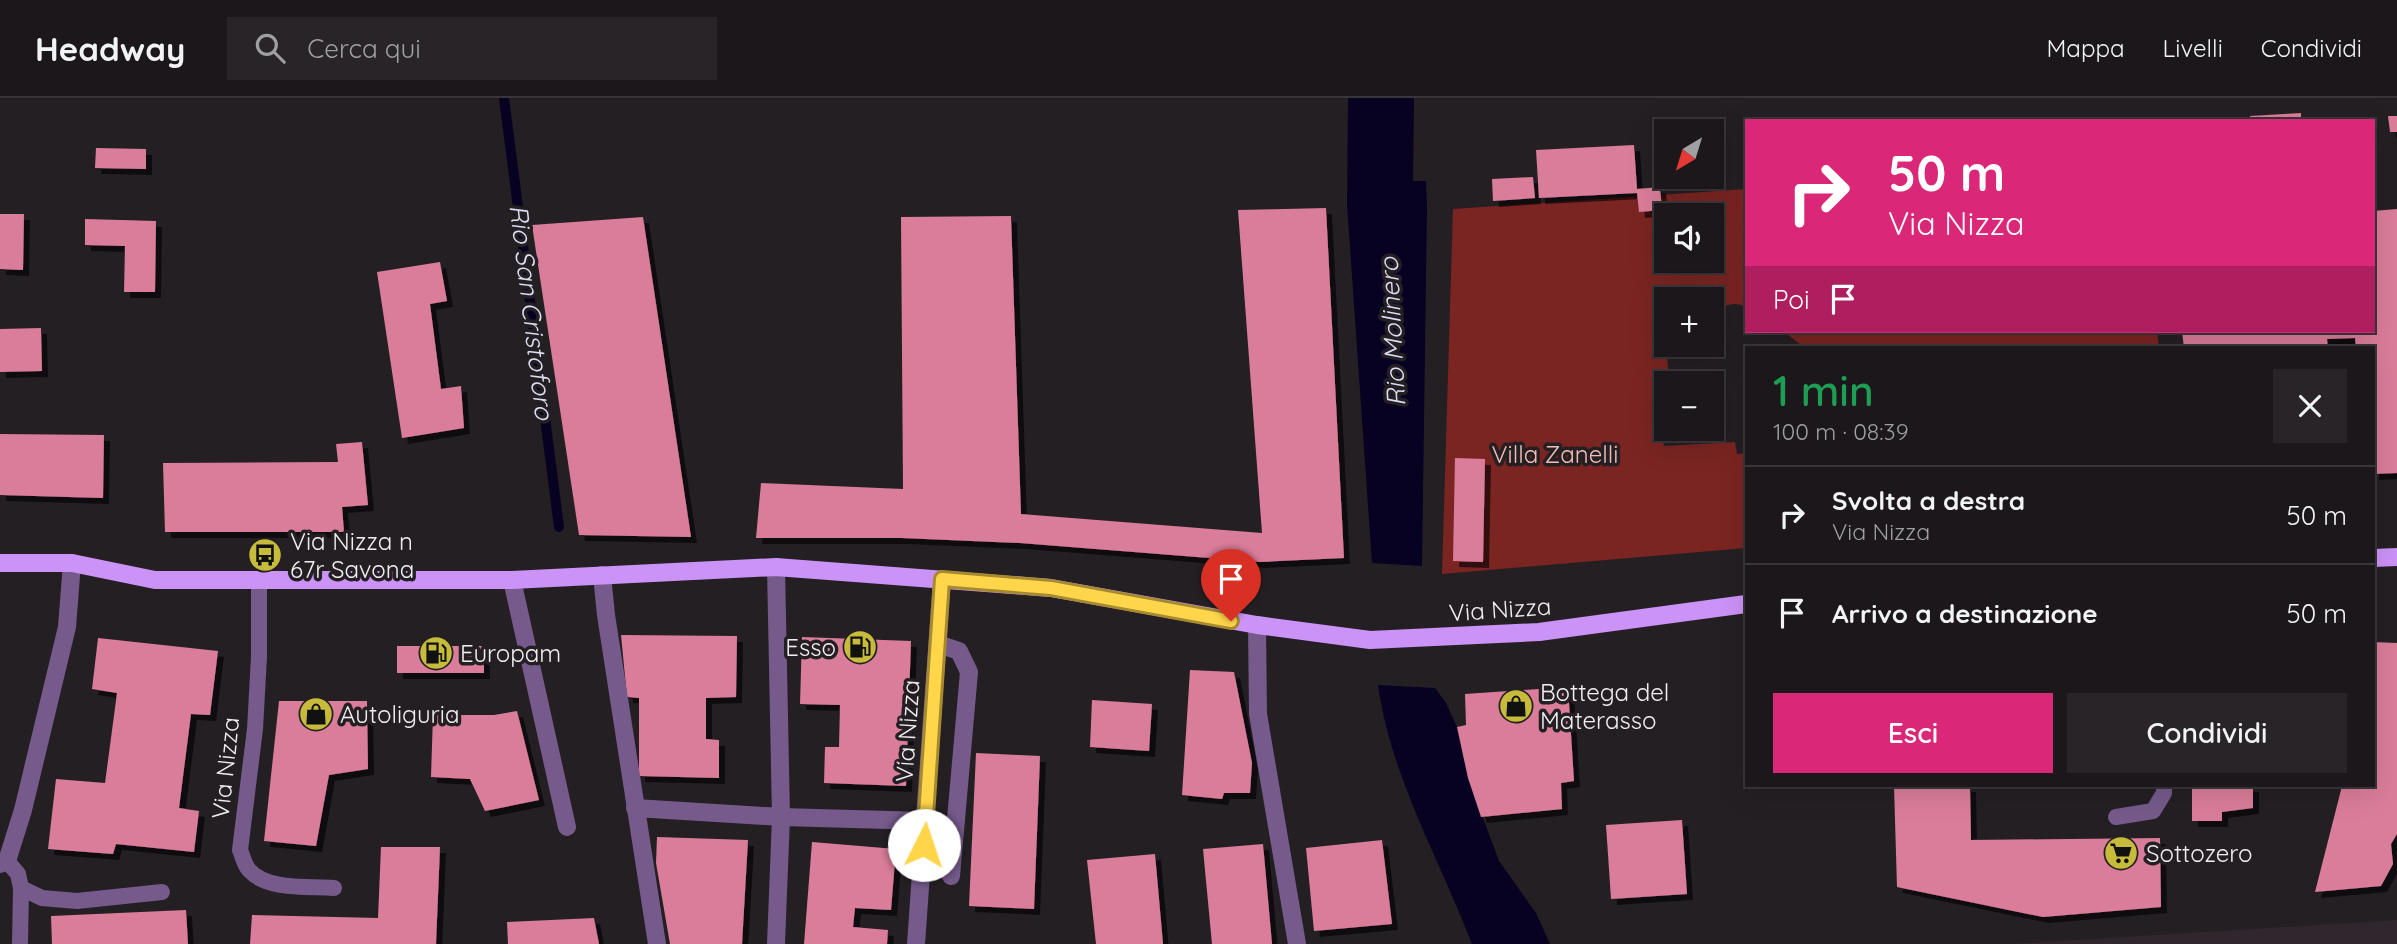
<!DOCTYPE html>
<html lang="it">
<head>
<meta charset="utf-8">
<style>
  body { margin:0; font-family:Quicksand,sans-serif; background:#282427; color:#f1f3f6; height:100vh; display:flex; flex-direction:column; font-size:26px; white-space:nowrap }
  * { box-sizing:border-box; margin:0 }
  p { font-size:23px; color:#a09fa2 }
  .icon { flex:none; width:38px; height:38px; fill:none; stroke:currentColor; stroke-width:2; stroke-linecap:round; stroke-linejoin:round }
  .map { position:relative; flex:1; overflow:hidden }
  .details { position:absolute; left:1745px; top:248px; width:630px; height:441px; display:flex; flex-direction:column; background:#1b171a; border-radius:0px; box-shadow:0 7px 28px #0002,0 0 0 2px #393639 }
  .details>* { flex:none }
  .hud { position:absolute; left:1745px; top:21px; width:630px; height:214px; border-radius:0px; box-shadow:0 7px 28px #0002,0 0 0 2px #393639; background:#db2777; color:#fff; overflow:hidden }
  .needle { width:46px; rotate:218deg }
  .controls { position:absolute; left:1654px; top:21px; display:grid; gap:14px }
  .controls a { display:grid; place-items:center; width:70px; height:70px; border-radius:0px; background:#1b171a; box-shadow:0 7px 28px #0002,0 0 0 2px #393639; font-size:35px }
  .pin { position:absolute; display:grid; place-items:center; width:60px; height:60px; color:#fff; margin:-72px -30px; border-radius:50% 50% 50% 0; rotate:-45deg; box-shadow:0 0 7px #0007 }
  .pin .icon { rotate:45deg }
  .me { position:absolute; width:77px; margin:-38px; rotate:4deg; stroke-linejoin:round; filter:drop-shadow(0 0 5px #0008) }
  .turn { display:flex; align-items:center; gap:24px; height:147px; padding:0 28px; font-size:32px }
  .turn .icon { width:91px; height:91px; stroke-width:2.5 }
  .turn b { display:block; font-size:49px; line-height:60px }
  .then { display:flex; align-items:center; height:66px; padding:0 28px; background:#0003; gap:14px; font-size:26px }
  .round { display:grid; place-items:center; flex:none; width:74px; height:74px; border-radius:0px; background:#282427 }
  .headline { display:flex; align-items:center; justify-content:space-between; height:119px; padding:0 28px }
  h1 { font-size:42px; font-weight:600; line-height:52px; color:#1e9e55 }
  .action { display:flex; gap:14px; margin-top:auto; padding:14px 28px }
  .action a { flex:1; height:80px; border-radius:0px; background:#db2777; color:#fff; font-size:28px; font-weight:600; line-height:80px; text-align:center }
  .action a+a { background:#282427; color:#f1f3f6 }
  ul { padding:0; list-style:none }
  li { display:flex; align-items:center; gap:21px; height:98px; padding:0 28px; border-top:2px solid #393639 }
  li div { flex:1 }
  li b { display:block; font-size:26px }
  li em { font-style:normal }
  header { display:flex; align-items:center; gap:42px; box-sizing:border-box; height:98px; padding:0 35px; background:#1b171a; border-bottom:2px solid #393639 }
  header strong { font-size:33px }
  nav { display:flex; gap:38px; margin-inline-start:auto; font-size:24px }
  .search { width:490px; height:63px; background:#282427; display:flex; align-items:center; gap:18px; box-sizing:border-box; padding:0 24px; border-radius:0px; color:#a09fa2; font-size:26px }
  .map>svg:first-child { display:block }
  .built { fill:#30262e }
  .green { fill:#7a2522; fill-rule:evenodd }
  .water { fill:#070122 }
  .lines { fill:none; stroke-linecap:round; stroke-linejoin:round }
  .stream { stroke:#070122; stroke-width:10 }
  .building { fill:#da7d9a; filter:url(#shadow) }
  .lane { stroke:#755a8b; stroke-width:16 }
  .street { stroke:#755a8b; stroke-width:18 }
  .primary { stroke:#cb92f7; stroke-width:18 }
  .route-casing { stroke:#a68a30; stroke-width:18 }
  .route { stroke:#ffd54a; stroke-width:12 }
  .labels { text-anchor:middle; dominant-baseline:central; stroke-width:7; stroke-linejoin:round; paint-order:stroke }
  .park-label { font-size:24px; fill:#f0bdb6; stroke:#241f23 }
  .poi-label { font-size:24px; fill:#f1eef0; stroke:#241f23; text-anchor:start }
  .street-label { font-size:24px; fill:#f1eef0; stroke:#241f23 }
  .water-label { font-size:26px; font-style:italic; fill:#dcddf3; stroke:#241f23 }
</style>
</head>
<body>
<header>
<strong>Headway</strong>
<div class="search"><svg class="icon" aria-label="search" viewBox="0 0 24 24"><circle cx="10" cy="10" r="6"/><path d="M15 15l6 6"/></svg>Cerca qui</div>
<nav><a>Mappa</a><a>Livelli</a><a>Condividi</a></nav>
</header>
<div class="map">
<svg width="2397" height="846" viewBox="0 0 2397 846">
  <defs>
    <filter id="shadow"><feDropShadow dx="6" dy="6" stdDeviation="0" flood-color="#0009"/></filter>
  </defs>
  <rect width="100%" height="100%" fill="#241f23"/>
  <!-- built -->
  <polygon class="built" points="2397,822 2397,846 2012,846"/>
  <!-- green -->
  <g class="green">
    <path d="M1746,91V209C1734,202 1721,208 1712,217V201H1666L1665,235L1669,281L1654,300L1664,348L1735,344L1737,356L1746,355V450L1442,476L1453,111ZM1666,117H1712V163H1666Z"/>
    <polygon points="1783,233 2157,233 2159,250 1805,250"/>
  </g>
  <!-- water -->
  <g class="water">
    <polygon points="1348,0 1414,0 1413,83 1426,83 1427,108 1422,468 1372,465 1347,106"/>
    <path d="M1378,587L1435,590L1446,605L1457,629L1468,680L1499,763L1536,815L1550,846H1472C1439,760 1391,679 1378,587Z"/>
  </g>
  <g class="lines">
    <!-- stream -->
    <polyline class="stream" points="504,0 559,429"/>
  </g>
  <!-- building -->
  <g class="building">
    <polygon points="2301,15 2301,23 2250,23 2250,18"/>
    <polygon points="2388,18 2397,18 2397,34 2390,34"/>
    <polygon points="1634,47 1637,91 1660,89 1662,112 1639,114 1637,95 1539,100 1536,52"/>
    <polygon points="96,50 146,51 146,71 95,70"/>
    <polygon points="1533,79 1535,100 1493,103 1492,81"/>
    <polygon points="1326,110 1344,460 1260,464 1020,445 902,440 756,440 761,385 903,391 901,119 1011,118 1021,416 1262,435 1238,112"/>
    <polygon points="2397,111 2397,375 2373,376 2373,250 2356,250 2355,240 2327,241 2328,250 2184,250 2182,233 2373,233 2373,113"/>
    <polygon points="0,116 24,116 23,172 0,171"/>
    <polygon points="643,119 691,439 579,437 532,127"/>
    <polygon points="85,121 156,123 155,194 124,194 125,148 85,147"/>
    <polygon points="440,164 447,203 430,206 441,291 461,288 464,330 402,340 377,174"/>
    <polygon points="41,230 42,273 0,274 0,231"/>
    <polygon points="0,336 104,337 103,400 0,397"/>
    <polygon points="362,344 368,407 342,409 344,434 165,434 163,365 338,364 336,346"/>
    <polygon points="1455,360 1485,361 1483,464 1453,463"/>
    <polygon points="621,537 737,538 736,599 706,600 706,641 719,642 719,680 639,678 639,600 627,599"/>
    <polygon points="802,539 911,543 906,688 824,685 825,649 839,649 840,607 800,606"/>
    <polygon points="98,540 218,553 210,617 191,616 179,710 199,713 194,754 116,746 113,756 48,751 56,681 105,685 117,595 92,591"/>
    <polygon points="2373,544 2397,545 2397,736 2391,746 2393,766 2381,788 2315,794 2342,688 2373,688"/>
    <rect x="397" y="548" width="87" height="27"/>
    <polygon points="1190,572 1234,574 1252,665 1250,695 1224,695 1222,701 1182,697"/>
    <polygon points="1568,589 1574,683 1561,685 1562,711 1481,719 1468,680 1457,629 1466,627 1465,596"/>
    <polygon points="1092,602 1152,606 1149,653 1090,649"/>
    <polygon points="279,603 367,603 368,671 329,677 316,748 264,743"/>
    <polygon points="517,613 539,702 485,713 470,681 431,679 433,617 494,617"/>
    <polygon points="976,655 1040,658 1034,811 969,808"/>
    <polygon points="1894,688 1970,688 1971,742 2160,740 2161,809 2043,819 1897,789"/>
    <polygon points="2192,688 2253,688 2253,710 2222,714 2222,723 2192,723"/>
    <polygon points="1682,722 1687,796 1611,801 1606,727"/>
    <polygon points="657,739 748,742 742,846 670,846 656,765"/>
    <polygon points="1382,742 1392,826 1314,833 1306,750"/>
    <polygon points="812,744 896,751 891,812 855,810 853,829 888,832 887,846 804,846"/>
    <polygon points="1263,746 1272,846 1212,846 1203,751"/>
    <polygon points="381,749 440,749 436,846 250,846 252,817 378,820"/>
    <polygon points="1155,756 1163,846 1096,846 1087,762"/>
    <polygon points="186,812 188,846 52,846 51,818"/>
    <polygon points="594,820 599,846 508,846 507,824"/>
  </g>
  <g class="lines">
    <!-- lane -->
    <g class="lane">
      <path d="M259,482V558L255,631L240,752C243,759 244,766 249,772C268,793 308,788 334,790"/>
      <polyline points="2116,719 2153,713 2164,695 2164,688"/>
      <polyline points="7,763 18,776 21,790 20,846"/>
      <polyline points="21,790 42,800 77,803 162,794"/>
    </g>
    <!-- street -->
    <g class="street">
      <polyline points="602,477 606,517 657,846"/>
      <polyline points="512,482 567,729"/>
      <polyline points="1257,527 1258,616 1297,846"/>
      <polyline points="938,546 959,553 969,574 951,778"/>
      <polyline points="635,710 781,719 925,723"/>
      <polyline points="0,766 7,763 23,712 67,529 72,465"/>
      <polyline points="776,846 781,719 776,469"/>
      <polyline points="916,846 942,481"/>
    </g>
    <!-- primary -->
    <g class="primary">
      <polyline points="2373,460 2397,459"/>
      <polyline points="0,465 72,465 155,482 512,482 776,469 1051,490 1257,527 1370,542 1539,534 1746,506"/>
    </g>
  </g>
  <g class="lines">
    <!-- route casing -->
    <g class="route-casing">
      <polyline id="route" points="924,747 942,481 1051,490 1231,523"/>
    </g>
    <!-- route -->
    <use href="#route" class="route"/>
  </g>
  <!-- icons -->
  <defs>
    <g id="bus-disc" transform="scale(1.75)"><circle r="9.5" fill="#c7bb3b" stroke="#241f23"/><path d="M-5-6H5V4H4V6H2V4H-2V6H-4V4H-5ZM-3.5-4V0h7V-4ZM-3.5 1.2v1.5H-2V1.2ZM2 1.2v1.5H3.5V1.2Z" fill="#111"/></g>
    <g id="fuel-disc" transform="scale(1.75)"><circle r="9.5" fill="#c7bb3b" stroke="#241f23"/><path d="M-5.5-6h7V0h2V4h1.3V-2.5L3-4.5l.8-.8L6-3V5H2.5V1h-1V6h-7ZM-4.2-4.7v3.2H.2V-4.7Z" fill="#111"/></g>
    <g id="shop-disc" transform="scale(1.75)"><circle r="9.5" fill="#c7bb3b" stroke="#241f23"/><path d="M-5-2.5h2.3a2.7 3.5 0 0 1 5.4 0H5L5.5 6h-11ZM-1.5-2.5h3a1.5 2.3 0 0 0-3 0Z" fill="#111"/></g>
    <g id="supermarket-disc" transform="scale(1.75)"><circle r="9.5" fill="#c7bb3b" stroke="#241f23"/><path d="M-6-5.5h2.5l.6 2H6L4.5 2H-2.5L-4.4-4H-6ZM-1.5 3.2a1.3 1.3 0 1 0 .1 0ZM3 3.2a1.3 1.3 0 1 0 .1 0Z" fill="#111"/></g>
  </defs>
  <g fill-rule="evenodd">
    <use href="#bus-disc" x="265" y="457"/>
    <use href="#fuel-disc" x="860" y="549"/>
    <use href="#fuel-disc" x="436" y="555"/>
    <use href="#shop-disc" x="1516" y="608"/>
    <use href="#shop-disc" x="316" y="616"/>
    <use href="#supermarket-disc" x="2121" y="755"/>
  </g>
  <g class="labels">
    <!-- park labels -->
    <g class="park-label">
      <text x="1555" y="356">Villa Zanelli</text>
    </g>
    <!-- poi labels -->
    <g class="poi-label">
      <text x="290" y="443">Via Nizza n<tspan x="290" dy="28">67r Savona</tspan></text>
      <text x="836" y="549" text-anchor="end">Esso</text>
      <text x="460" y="555">Europam</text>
      <text x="1540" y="594">Bottega del<tspan x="1540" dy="28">Materasso</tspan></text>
      <text x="340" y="616">Autoliguria</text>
      <text x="2146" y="755">Sottozero</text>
    </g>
    <!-- street labels -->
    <g class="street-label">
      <text transform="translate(1500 511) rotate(-4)">Via Nizza</text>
      <text transform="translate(907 633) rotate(-86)">Via Nizza</text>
      <text transform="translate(225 670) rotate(-84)">Via Nizza</text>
    </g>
    <!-- water labels -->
    <g class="water-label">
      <text transform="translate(532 214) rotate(83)">Rio San Cristoforo</text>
      <text transform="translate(1392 234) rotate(-93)">Rio Molinero</text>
    </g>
  </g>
</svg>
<div class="controls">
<a><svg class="needle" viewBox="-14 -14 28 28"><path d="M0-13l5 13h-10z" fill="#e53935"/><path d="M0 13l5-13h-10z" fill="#a09fa2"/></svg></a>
<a><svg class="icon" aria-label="sound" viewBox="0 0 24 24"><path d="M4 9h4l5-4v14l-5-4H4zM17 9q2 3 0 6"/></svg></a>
<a>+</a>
<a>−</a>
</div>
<div class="pin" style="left:1231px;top:523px;background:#d93025"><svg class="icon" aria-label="arrive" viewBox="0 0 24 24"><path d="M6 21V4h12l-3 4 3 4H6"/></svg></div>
<svg class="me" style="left:924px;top:747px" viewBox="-20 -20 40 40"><circle r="19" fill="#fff"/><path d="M0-13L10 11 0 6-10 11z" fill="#ffd54a"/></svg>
<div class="hud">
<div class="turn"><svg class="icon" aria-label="right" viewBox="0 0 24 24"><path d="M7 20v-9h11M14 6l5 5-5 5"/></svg><div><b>50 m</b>Via Nizza</div></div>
<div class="then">Poi<svg class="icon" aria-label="arrive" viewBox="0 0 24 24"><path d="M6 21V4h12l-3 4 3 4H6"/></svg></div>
</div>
<section class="details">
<div class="headline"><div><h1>1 min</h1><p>100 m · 08:39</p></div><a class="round"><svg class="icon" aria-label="close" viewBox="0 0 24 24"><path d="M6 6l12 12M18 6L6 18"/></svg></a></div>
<ul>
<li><svg class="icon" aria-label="right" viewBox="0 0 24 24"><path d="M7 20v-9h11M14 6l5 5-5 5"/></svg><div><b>Svolta a destra</b><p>Via Nizza</p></div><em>50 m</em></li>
<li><svg class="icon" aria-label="arrive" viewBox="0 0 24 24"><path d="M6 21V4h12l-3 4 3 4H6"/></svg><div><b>Arrivo a destinazione</b></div><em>50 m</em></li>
</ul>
<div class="action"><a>Esci</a><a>Condividi</a></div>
</section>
</div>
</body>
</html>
